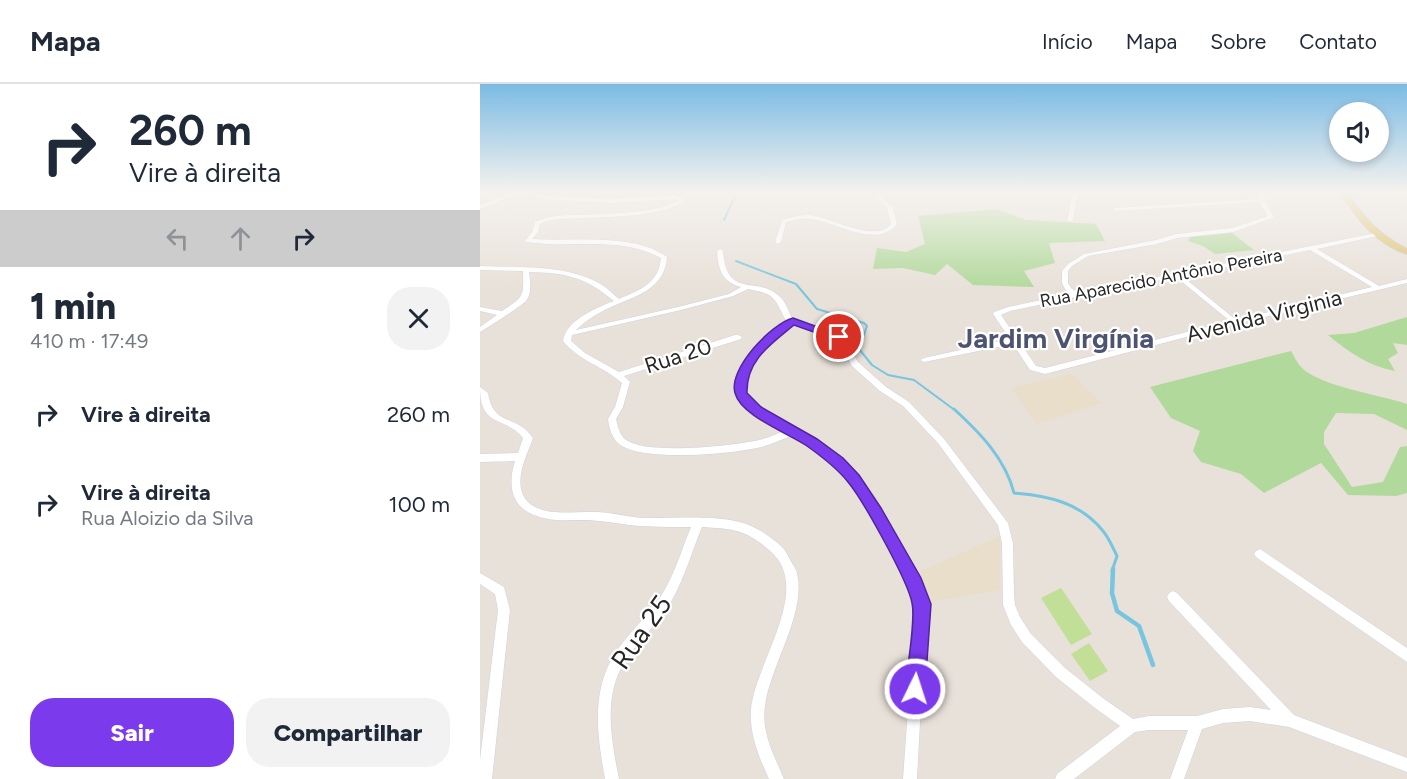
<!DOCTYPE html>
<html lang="pt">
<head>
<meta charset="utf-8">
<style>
  body { margin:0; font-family:Figtree,sans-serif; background:#f2f2f3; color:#1f2937; height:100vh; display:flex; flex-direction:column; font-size:22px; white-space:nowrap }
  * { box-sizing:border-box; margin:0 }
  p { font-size:20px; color:#747a83 }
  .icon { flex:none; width:33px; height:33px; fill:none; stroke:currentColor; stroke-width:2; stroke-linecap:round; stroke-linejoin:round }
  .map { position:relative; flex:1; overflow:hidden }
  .drawer { display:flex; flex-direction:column; background:#fff; width:480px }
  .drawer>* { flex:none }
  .top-card { background:#fff; color:#1f2937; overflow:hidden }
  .tools { position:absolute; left:849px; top:18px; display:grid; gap:12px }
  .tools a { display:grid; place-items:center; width:60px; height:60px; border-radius:50%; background:#fff; box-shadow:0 3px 9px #0003; font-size:30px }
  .pin { position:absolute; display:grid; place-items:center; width:51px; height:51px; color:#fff; margin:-26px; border:3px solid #fff; border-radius:50%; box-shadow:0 2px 6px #0007 }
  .me { position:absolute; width:66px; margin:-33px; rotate:4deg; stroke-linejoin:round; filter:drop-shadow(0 0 4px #0008) }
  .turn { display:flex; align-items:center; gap:21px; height:126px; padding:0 30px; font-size:27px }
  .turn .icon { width:78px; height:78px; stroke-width:2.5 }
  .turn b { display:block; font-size:42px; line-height:51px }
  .lanes { display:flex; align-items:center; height:57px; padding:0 30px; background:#0003; justify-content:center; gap:30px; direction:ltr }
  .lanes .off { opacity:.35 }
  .round { display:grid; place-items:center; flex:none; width:63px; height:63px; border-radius:24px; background:#f2f2f3 }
  .headline { display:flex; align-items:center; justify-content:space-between; height:102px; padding:0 30px }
  h1 { font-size:36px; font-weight:800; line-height:45px }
  .action { display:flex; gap:12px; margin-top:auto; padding:12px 30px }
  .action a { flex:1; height:69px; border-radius:24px; background:#7c3aed; color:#fff; font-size:24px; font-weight:800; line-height:69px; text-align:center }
  .action a+a { background:#f2f2f3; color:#1f2937 }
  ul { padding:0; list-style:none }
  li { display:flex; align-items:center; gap:18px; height:90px; padding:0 30px }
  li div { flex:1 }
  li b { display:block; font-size:22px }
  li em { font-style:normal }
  header { display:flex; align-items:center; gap:36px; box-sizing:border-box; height:84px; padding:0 30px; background:#fff; border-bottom:2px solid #e0e1e3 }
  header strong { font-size:28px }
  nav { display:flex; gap:33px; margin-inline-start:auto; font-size:21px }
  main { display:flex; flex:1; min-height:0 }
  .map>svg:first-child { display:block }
  .education { fill:#e8deca }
  .green { fill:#b1d99b }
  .pitch { fill:#c2df98 }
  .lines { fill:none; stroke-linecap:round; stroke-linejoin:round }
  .stream-far2 { stroke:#77c5df; stroke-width:2 }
  .stream-far1 { stroke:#77c5df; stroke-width:3 }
  .stream { stroke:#77c5df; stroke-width:4.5 }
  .minor-casing { stroke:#cfd2de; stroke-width:1 }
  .major-casing { stroke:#c3c3c3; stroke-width:2 }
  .minor { fill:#fff; fill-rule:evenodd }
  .major { fill:#dfc267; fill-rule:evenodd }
  .route { fill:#7c3aed; stroke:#51269a; stroke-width:1.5 }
  .labels { text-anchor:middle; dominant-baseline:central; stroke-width:4.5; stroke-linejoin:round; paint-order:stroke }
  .far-street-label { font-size:18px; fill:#272727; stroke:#fff }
  .street-label { font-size:22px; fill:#272727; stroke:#fff }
  .near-street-label { font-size:27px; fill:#272727; stroke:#fff }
  .district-label { font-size:28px; font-weight:bold; fill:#4d5471; stroke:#fff }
</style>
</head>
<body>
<header>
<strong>Mapa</strong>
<nav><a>Início</a><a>Mapa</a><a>Sobre</a><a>Contato</a></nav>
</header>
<main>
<section class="drawer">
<div class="top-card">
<div class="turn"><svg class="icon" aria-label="right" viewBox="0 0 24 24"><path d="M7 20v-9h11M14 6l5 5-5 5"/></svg><div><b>260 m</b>Vire à direita</div></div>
<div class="lanes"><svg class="icon off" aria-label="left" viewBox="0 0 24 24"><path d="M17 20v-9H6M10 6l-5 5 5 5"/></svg><svg class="icon off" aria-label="ahead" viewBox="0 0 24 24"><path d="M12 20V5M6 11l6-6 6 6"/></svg><svg class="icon" aria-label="right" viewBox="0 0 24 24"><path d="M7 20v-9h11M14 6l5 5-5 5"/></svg></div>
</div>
<div class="headline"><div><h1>1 min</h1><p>410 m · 17:49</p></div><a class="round"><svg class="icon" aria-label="close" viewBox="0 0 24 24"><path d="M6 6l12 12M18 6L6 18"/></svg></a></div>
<ul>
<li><svg class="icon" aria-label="right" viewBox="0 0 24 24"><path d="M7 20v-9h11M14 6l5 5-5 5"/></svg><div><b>Vire à direita</b></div><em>260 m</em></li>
<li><svg class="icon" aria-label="right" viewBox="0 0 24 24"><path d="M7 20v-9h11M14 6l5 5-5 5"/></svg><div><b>Vire à direita</b><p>Rua Aloizio da Silva</p></div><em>100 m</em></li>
</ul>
<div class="action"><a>Sair</a><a>Compartilhar</a></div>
</section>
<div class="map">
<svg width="927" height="695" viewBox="0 0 927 695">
  <rect width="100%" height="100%" fill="#e8e1d9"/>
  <!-- education -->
  <g class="education">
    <polygon points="592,290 621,319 557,340 531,304"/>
    <polygon points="520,452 520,506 451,518 438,488"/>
  </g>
  <!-- green -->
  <g class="green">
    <polygon points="517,125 546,136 616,140 625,157 569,159 575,179 544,187 554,203 493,201 467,180 455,191 423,184 393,185 397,164 426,168 445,160 438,132"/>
    <polygon points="752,149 774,166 735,170 723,162 708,157 710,153"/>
    <path d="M927,233V261L913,259L918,269L908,275L915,287C889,282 868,268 848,251L874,249Z"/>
    <path d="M811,267C814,272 817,279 821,283C839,302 900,311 927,320V346L894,330L856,329L844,348V360L872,403L903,398L920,363L927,362V409L916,412L868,411L841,379L784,409L761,390L721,378L713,367L720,347L691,334L670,303Z"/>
  </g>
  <!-- pitch -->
  <g class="pitch">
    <polygon points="581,504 612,550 591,561 561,514"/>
    <polygon points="609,559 628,587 610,597 591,570"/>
  </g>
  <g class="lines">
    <!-- stream-far2 -->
    <g class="stream-far2">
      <polyline points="244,136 257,108"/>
      <polyline points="256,177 316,200 337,225 384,239 387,242 379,265 392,281 408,291 434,296 476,327"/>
    </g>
    <!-- stream-far1 -->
    <path class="stream-far1" d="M474,325C500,349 525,374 534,409C567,411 601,419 623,447C629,454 633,464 637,472L632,487"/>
    <!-- stream -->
    <polyline class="stream" points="633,485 632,509 637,527 659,542 673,581"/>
    <!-- minor casing -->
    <g class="minor-casing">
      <g id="minor">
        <polygon points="34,108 42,108 0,125 0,121"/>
        <path d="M51,108H58L63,112L132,115L195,111L206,116C188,132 130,133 106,134C90,135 74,133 60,140L58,148L52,155C93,158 153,148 187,173C185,205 156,212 131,223C118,229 106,236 96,246L198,223L249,210L261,203C242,198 238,185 237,167L240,165L243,167C247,217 277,190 300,213C306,218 308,227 312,234L362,251L378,278L406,303L429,318L464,355L528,439L533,459L534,511L535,521L540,533L551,550L585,584L624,615L653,635L669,632H717L743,625L770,623L791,626L689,517L687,513L689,509L693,507L697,509L814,631L927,674V688L809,643L770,637L743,639L722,645L704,695H690L708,646H669L655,648L594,695H575L577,690L640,642L615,624L576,593L542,558L531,541L523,521L522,459L518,441L458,359L423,322L400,307L372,282L356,255L314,239L292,257L275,274L265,294V309L269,316L279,324L335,356L377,392L446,511L449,529L443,583L437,695H423L431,583L437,529L434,512L371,398L329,360L313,351C301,356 290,361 277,364C249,370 162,378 139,360C132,354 129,344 128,335L135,323L142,299C123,282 99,277 83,257C86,236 116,224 134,217C105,193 87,189 49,188C50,196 52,208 47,216C43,221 6,245 0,248V243L17,231L0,227V223L22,227C43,213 44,214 43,187L0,186V182C38,184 82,180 117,198C125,202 132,209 139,215C160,206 179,199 181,174C138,151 91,165 46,158L45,157L52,148L55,138C70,131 85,131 101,131C125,130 180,129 199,116L194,115L132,119L62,115ZM268,205C294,210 294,212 305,235L308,237C287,253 240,289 262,319C272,332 292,339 305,347C297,350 288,354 279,356C253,362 167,371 146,356C139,351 138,342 136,335L143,323L150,298L144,292L261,255L262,253L258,251H255L139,288L105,269L91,257L92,251L201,226L253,212Z"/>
        <path d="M392,108H397L413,124L417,140C397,166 355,137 330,135C322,134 315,136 306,138L301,158L298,160L295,158L302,136C312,133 320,131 330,131C351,133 395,160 411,140L407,124Z"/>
        <polygon points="593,108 598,108 593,136 590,138 587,136"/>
        <path d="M779,108H784V116L794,133L793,134L753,148L697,154L677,160L608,172L592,182L588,187V199L591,204L598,209L896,149L898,150V152L837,165L899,202L927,195V199L756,240L565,290L550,286L533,260L444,278L440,276L444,274L530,255L513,230L514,228L528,223L591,210L586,207L582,199V187L588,180L604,170L676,156L696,150L752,144L788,132L779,118L636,127L634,126V124L779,115ZM830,166L892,203L756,236L702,192ZM696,193L750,237L565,284L556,282L521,231L530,227L596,213L599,214L602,212Z"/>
        <path d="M0,303L8,309C14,344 36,329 53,354C47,371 35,393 43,411C55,435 93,427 115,428C131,428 147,433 164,434C200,435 254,427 284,449C290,453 297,458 302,463C305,466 307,470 309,474C311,478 314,482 316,486C329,526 290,581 285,622C281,649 294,671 304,695H289C279,673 269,650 271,625C275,579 335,503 289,466C265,445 253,445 222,443C212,467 205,493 192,516C180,537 161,554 147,574C122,610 131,655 139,695H125C117,651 110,604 138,565C152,545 172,528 184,507C196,487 202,464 211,443C194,443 177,443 160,442C146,441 132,438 118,437C105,435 90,437 77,436C39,433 24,413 35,377L0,378V370L38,369L43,354C25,331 0,345 0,303Z"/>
        <polygon points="780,465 927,564 927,578 776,473 774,470 776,467"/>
        <polygon points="0,489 24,503 30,526 12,695 0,695 0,676 18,526 15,510 0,500"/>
      </g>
    </g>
    <!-- major casing -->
    <g class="major-casing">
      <path id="major" d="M860,108H867C883,133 900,152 927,165V170C896,160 877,135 860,108Z"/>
    </g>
    <!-- minor -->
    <use href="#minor" class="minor"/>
    <!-- major -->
    <use href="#major" class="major"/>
  </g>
  <!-- sky -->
  <linearGradient id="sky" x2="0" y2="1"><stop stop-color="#7bbbe4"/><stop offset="0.52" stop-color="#f5f2ee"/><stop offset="1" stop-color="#f5f2ee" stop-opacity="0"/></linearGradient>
  <rect width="927" height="206" fill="url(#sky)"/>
  <!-- route -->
  <path class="route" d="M313,234L365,253L359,257L314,241C291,260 266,276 267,309L281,323L337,355L363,374L379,391L401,424L441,494L451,520L445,605L442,612L435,615L428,612L425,605C427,585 436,536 432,519C428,497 383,416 368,398C357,384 341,372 327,362C308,349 261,332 255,309C248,285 291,240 313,234Z"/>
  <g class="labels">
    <!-- far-street labels -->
    <g class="far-street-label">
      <text transform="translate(681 194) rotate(-11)">Rua Aparecido Antônio Pereira</text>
    </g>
    <!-- street labels -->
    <g class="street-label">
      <text transform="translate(784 232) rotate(-14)">Avenida Virginia</text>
      <text transform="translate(198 272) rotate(-18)">Rua 20</text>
    </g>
    <!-- near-street labels -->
    <g class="near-street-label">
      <text transform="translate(161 548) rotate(-55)">Rua 25</text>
    </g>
    <!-- district labels -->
    <g class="district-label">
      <text x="576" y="254">Jardim Virgínia</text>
    </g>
  </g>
</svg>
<div class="tools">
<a><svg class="icon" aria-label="sound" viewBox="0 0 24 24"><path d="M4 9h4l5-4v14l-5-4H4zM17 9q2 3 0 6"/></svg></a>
</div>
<div class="pin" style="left:359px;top:253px;background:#d93025"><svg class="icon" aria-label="arrive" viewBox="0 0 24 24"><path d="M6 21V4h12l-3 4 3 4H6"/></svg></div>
<svg class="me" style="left:435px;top:605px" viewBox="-20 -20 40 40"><circle r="17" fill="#7c3aed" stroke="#fff" stroke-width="3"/><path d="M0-11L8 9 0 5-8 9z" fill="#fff"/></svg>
</div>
</main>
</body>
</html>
